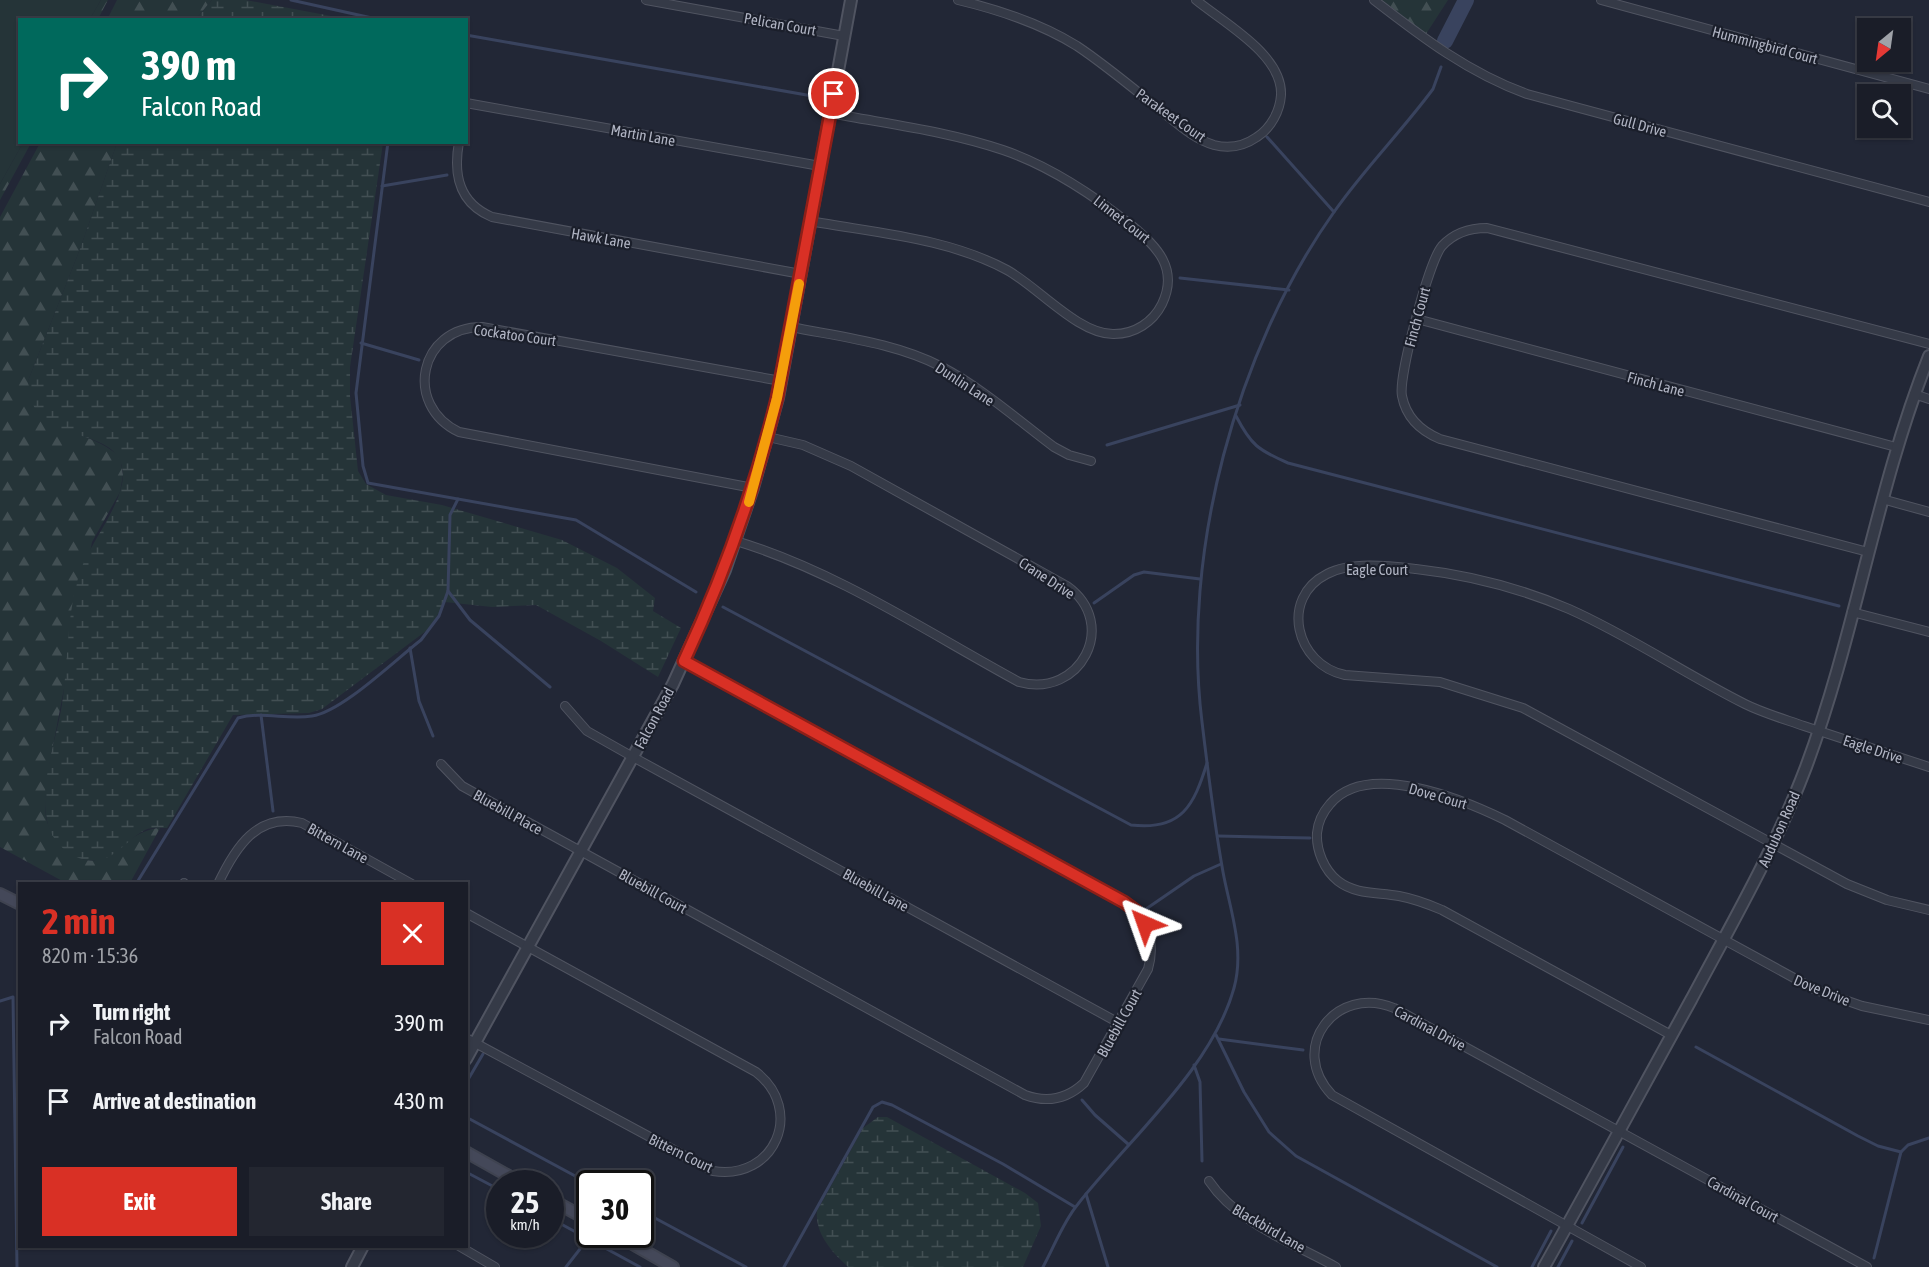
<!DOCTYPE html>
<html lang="en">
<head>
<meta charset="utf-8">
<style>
  body { margin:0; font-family:"Asap Condensed",sans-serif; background:#232630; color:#f1f3f6; height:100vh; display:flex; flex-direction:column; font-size:22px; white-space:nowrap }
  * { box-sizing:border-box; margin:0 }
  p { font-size:20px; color:#9fa2a8 }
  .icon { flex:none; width:33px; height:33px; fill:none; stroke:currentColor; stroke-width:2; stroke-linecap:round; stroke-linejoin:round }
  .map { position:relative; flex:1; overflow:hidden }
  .side { position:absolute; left:18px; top:882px; width:450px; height:366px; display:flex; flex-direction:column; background:#1a1d28; border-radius:0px; box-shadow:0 2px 4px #0004,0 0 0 2px #383b45 }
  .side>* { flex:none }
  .banner { position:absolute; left:18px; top:18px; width:450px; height:126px; border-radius:0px; box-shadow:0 2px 4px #0004,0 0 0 2px #383b45; background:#00695c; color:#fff; overflow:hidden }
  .needle { width:39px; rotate:209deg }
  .fabs { position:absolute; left:1857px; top:18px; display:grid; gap:12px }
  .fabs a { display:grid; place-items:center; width:54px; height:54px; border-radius:0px; background:#1a1d28; box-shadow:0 2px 4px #0004,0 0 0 2px #383b45; font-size:30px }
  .speed { position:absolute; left:486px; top:1170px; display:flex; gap:12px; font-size:30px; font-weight:700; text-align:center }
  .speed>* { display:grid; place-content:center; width:78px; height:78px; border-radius:50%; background:#1a1d28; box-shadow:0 2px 4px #0004,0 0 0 2px #383b45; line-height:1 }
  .speed small { font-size:15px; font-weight:400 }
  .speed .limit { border:3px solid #111; border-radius:9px; background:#fff; color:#111 }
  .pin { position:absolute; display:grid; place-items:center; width:51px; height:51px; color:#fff; margin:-26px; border:3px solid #fff; border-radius:50%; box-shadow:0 2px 6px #0007 }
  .me { position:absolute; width:66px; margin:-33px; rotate:317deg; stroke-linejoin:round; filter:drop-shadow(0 0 4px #0008) }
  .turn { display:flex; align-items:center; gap:21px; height:126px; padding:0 24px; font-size:27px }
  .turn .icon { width:78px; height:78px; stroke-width:2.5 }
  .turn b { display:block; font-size:42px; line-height:51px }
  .round { display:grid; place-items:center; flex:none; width:63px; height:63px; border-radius:0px; background:#232630 }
  .headline { display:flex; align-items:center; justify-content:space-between; height:102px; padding:0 24px }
  h1 { font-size:36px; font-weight:700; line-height:45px; color:#d93025 }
  .action { display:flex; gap:12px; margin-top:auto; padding:12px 24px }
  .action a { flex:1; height:69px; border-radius:0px; background:#d93025; color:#fff; font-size:24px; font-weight:700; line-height:69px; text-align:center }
  .action a+a { background:#232630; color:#f1f3f6 }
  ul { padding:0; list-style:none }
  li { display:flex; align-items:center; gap:18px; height:78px; padding:0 24px }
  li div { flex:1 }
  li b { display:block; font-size:22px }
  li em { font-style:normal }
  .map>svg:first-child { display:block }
  .green { fill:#253438 }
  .forest { fill:url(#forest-firs) }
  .wetland { fill:url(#wetland-marsh) }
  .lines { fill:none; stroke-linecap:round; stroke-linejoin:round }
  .stream { stroke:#39435e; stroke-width:3 }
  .river { stroke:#39435e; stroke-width:16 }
  .minor-casing { stroke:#505461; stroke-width:10 }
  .tertiary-casing { stroke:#505461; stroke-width:14 }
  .secondary-casing { stroke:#3f4350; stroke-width:14 }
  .minor { stroke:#353a47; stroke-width:8 }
  .tertiary { stroke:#353a47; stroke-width:10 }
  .secondary { stroke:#444859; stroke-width:10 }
  .route-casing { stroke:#8d1f18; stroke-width:15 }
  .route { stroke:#d93025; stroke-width:10 }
  .slow { stroke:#f59e0b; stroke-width:10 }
  .labels { text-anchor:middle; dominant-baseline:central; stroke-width:4.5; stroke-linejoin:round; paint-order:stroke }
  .street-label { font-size:15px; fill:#b0b4c3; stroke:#1b1f2b }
</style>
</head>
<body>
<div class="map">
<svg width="1929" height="1267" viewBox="0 0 1929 1267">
  <defs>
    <pattern id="forest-firs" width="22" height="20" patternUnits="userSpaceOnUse" patternTransform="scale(1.5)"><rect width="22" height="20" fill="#253438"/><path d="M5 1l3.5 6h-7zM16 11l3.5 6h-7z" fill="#424f53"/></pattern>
    <pattern id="wetland-marsh" width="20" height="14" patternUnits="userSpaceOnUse" patternTransform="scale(1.5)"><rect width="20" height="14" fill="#253438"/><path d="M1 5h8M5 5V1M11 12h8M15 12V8" fill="none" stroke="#424f53"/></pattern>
  </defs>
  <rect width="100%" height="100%" fill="#222736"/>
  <!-- green -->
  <polygon class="green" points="0,0 101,0 90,19 20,20 20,142 23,143 0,184"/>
  <!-- forest -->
  <g class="forest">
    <polygon points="101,0 108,0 98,19 90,19"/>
    <polygon points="117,0 212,0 196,19 107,20"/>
    <polygon points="1382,0 1448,0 1426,34"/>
    <polygon points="23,143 31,143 0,200 0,184"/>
    <path d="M40,143H117L80,249L28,381L38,413C64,434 96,435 120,457L123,475L120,492L92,542L49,767C48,784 41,810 49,827C57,843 80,867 99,859C122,851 133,830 160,828L130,883H66L0,847V217Z"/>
  </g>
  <!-- wetland -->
  <g class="wetland">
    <polygon points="212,0 246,0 347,19 196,19"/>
    <path d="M117,143H383L350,367V396L358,471L366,484L386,495L442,505L562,540L617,568L655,598L653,611L681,628L658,677L601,641L536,605L492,607L445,602L430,628L322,709L309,713L233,715L167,828C161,828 151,827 145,830C124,841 114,864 86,860C69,857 53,842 48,825C38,786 56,742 62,704C69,659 66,612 81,569C92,540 123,504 123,474C122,430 58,442 37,412C31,403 30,392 28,381L80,249Z"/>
    <path d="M878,1117H887L1025,1193L1038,1203L1041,1226L1023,1267H848C832,1252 815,1234 817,1211L863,1128Z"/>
  </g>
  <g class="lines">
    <!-- stream -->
    <g class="stream">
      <polyline points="291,0 381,20"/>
      <polyline points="466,35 818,97"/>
      <polyline points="1267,137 1334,212"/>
      <polyline points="388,142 356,393 363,466 368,483 576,520 696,592"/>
      <polyline points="382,186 447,175"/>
      <polyline points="1180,278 1289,290"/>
      <polyline points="361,343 419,360"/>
      <path d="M1236,416C1251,445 1258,450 1288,463L1839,606"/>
      <polyline points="1107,445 1240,405"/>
      <polyline points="448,591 470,620 550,687"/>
      <polyline points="1094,603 1134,575 1144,572 1200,579"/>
      <path d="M723,607L1131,825C1182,831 1194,805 1207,763"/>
      <polyline points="410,648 419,701 433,736"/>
      <polyline points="261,715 273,811"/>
      <polyline points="1218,836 1310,838"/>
      <path d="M136,884L238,718C262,711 287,720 312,716C342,712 395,660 421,640L439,616L448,591L450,515L458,499"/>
      <polyline points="1146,909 1194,876 1221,864"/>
      <polyline points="0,1001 13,997 17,1267"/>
      <polyline points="1216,1035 1244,1092 1269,1132 1296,1156 1497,1267"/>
      <polyline points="1219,1039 1303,1050"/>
      <polyline points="1696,1047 1858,1136 1878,1146 1901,1152"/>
      <polyline points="1194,1065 1200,1082 1202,1161"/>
      <polyline points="466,1083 483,1054"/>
      <polyline points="1082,1100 1095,1115 1128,1144"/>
      <polyline points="466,1117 590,1184"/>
      <polyline points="466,1172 500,1190"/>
      <polyline points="1086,1194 1108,1267"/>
      <polyline points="640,1210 746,1267"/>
      <polyline points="550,1218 640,1267"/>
      <polyline points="1582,1223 1623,1147"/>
      <polyline points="1874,1258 1901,1152 1908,1145 1929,1138"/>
      <polyline points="566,1267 580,1249 581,1235"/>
      <polyline points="784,1267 873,1107 882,1102 892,1105 1003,1164 1075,1207"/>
      <path d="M1043,1267C1054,1247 1063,1222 1078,1204C1129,1139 1212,1068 1234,988C1245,948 1230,910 1223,872C1214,822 1208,772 1202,722C1181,554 1236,350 1334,212C1364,169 1402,131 1433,89L1441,67"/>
      <polyline points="1532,1267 1551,1231"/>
      <polyline points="1558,1267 1572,1241"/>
    </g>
    <!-- river -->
    <polyline class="river" points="1445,41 1466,0"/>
    <!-- minor casing -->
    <g class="minor-casing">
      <g id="minor">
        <polyline points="646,0 844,36"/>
        <path d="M958,0C1000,10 1040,23 1077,46C1107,66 1135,90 1164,113C1179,125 1194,139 1214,145C1229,149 1244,146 1257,137C1271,128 1280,111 1281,95C1283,55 1224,23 1196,0"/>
        <path d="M1374,0C1423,38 1469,73 1527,94L1929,202"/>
        <polyline points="1601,0 1929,89"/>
        <polyline points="466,103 820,166"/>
        <path d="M459,142C453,175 459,203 492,217L801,274"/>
        <path d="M810,221C876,233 948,238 1007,270C1038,287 1079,335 1114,334C1135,334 1153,322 1162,304C1179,269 1157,246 1131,225C1092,194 1050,166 1003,150C947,131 887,124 830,113"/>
        <polyline points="1417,319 1896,447"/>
        <path d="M791,327C841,337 896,343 942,367C982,388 1018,420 1054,447L1069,455L1091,461"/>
        <polyline points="1914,394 1929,399"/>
        <path d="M753,488L459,432C403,405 419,327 482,327L781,381"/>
        <polyline points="1882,499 1929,512"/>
        <path d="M736,541C836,571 927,632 1019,682C1080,699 1120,624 1067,586L851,466L803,445L768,437"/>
        <path d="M1868,552L1440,439C1421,431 1406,417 1402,396C1398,377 1429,261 1442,246C1454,233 1470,228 1487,228L1929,344"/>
        <polyline points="1852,612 1929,632"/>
        <polyline points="565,706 587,731 633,757 1119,1023"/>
        <path d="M441,764L462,786L1025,1095C1047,1103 1067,1099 1084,1083L1148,969C1156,942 1147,918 1124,902L684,661"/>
        <path d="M1929,767C1887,753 1846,740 1804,726C1784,719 1763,713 1745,704C1685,674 1630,636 1569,609C1520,588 1469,575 1416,569C1390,566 1351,561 1327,574C1279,598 1296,665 1345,675L1440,682L1523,708L1847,884L1887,900L1929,910"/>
        <polyline points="184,883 185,884"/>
        <path d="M218,884C235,848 257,812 302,823L412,884"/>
        <path d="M466,913L756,1072C805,1110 775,1181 713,1171L466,1038"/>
        <path d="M1671,1035L1442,910C1428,904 1415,899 1399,896C1379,892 1356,895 1338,881C1324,870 1316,850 1317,833C1318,822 1323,812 1330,804C1367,759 1464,800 1505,820L1816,990L1862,1006L1929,1020"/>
        <path d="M1209,1181C1237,1223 1293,1243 1336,1267"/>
        <polyline points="459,1246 495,1267"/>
        <path d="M1641,1267L1332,1095C1287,1048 1336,984 1394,1008L1867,1267"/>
      </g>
    </g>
    <!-- tertiary casing -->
    <g class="tertiary-casing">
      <g id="tertiary">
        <polyline points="466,1059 673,684 725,570 753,488 778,398 851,0"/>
        <polyline points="352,1267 363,1246"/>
        <path d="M1544,1267C1594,1178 1642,1089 1691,1000C1732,923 1775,849 1806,767C1856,633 1876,489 1929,356"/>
      </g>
    </g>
    <!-- secondary casing -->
    <g class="secondary-casing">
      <g id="secondary">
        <polyline points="0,894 20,904"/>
        <polyline points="466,1152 523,1184"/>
        <polyline points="550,1199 590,1221"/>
        <polyline points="615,1234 673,1267"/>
      </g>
    </g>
    <!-- minor -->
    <use href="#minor" class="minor"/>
    <!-- tertiary -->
    <use href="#tertiary" class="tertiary"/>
    <!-- secondary -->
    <use href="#secondary" class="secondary"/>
  </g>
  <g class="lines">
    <!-- route casing -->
    <g class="route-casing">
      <path id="route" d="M834,94L777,398C755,489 724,575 684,661L1124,902L1136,911L1145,924"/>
    </g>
    <!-- route -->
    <use href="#route" class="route"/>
    <!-- slow -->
    <polyline class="slow" points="749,502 777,398 799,284"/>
  </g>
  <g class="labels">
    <!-- street labels -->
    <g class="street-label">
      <text transform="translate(780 24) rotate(10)">Pelican Court</text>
      <text transform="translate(1765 45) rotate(15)">Hummingbird Court</text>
      <text transform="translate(1171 115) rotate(35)">Parakeet Court</text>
      <text transform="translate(1640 125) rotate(15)">Gull Drive</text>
      <text transform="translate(643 135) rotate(10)">Martin Lane</text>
      <text transform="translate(1122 219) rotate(38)">Linnet Court</text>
      <text transform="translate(601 238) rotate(10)">Hawk Lane</text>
      <text transform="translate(1417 317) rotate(-75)">Finch Court</text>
      <text transform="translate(515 335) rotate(8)">Cockatoo Court</text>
      <text transform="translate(965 384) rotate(33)">Dunlin Lane</text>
      <text transform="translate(1656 384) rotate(15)">Finch Lane</text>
      <text x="1377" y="569">Eagle Court</text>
      <text transform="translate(1047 578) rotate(33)">Crane Drive</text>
      <text transform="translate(654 718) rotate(-62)">Falcon Road</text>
      <text transform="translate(1873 749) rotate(18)">Eagle Drive</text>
      <text transform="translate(1438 796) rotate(16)">Dove Court</text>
      <text transform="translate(508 812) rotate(29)">Bluebill Place</text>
      <text transform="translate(1779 829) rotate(-66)">Audubon Road</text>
      <text transform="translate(338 843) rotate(29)">Bittern Lane</text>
      <text transform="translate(876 890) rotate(29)">Bluebill Lane</text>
      <text transform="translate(653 891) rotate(29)">Bluebill Court</text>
      <text transform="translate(1822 990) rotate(22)">Dove Drive</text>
      <text transform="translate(1119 1023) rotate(-61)">Bluebill Court</text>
      <text transform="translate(1430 1028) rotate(28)">Cardinal Drive</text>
      <text transform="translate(681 1153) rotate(26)">Bittern Court</text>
      <text transform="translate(1743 1199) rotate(29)">Cardinal Court</text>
      <text transform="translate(1269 1228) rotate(30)">Blackbird Lane</text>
    </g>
  </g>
</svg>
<div class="fabs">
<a><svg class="needle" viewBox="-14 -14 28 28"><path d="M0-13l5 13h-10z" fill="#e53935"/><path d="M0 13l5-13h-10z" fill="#9fa2a8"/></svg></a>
<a><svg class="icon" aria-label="search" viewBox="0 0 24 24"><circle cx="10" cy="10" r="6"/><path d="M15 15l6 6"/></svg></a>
</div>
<div class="speed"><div>25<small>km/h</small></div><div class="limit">30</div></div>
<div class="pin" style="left:834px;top:94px;background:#d93025"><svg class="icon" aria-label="arrive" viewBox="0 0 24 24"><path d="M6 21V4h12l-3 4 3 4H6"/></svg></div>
<svg class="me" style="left:1145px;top:924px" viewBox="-20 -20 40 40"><path d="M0-17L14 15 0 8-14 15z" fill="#d93025" stroke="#fff" stroke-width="4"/></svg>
<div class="banner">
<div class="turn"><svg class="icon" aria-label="right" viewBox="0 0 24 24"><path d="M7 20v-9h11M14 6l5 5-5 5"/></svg><div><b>390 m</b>Falcon Road</div></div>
</div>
<section class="side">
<div class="headline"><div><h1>2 min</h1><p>820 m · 15:36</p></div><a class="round" style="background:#d93025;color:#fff"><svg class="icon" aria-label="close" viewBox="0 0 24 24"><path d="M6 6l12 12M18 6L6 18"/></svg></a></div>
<ul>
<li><svg class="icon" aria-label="right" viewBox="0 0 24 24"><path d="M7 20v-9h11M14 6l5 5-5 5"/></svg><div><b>Turn right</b><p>Falcon Road</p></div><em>390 m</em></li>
<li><svg class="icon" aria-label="arrive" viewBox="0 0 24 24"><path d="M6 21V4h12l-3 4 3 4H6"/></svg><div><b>Arrive at destination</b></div><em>430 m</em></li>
</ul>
<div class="action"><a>Exit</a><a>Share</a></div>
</section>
</div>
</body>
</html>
